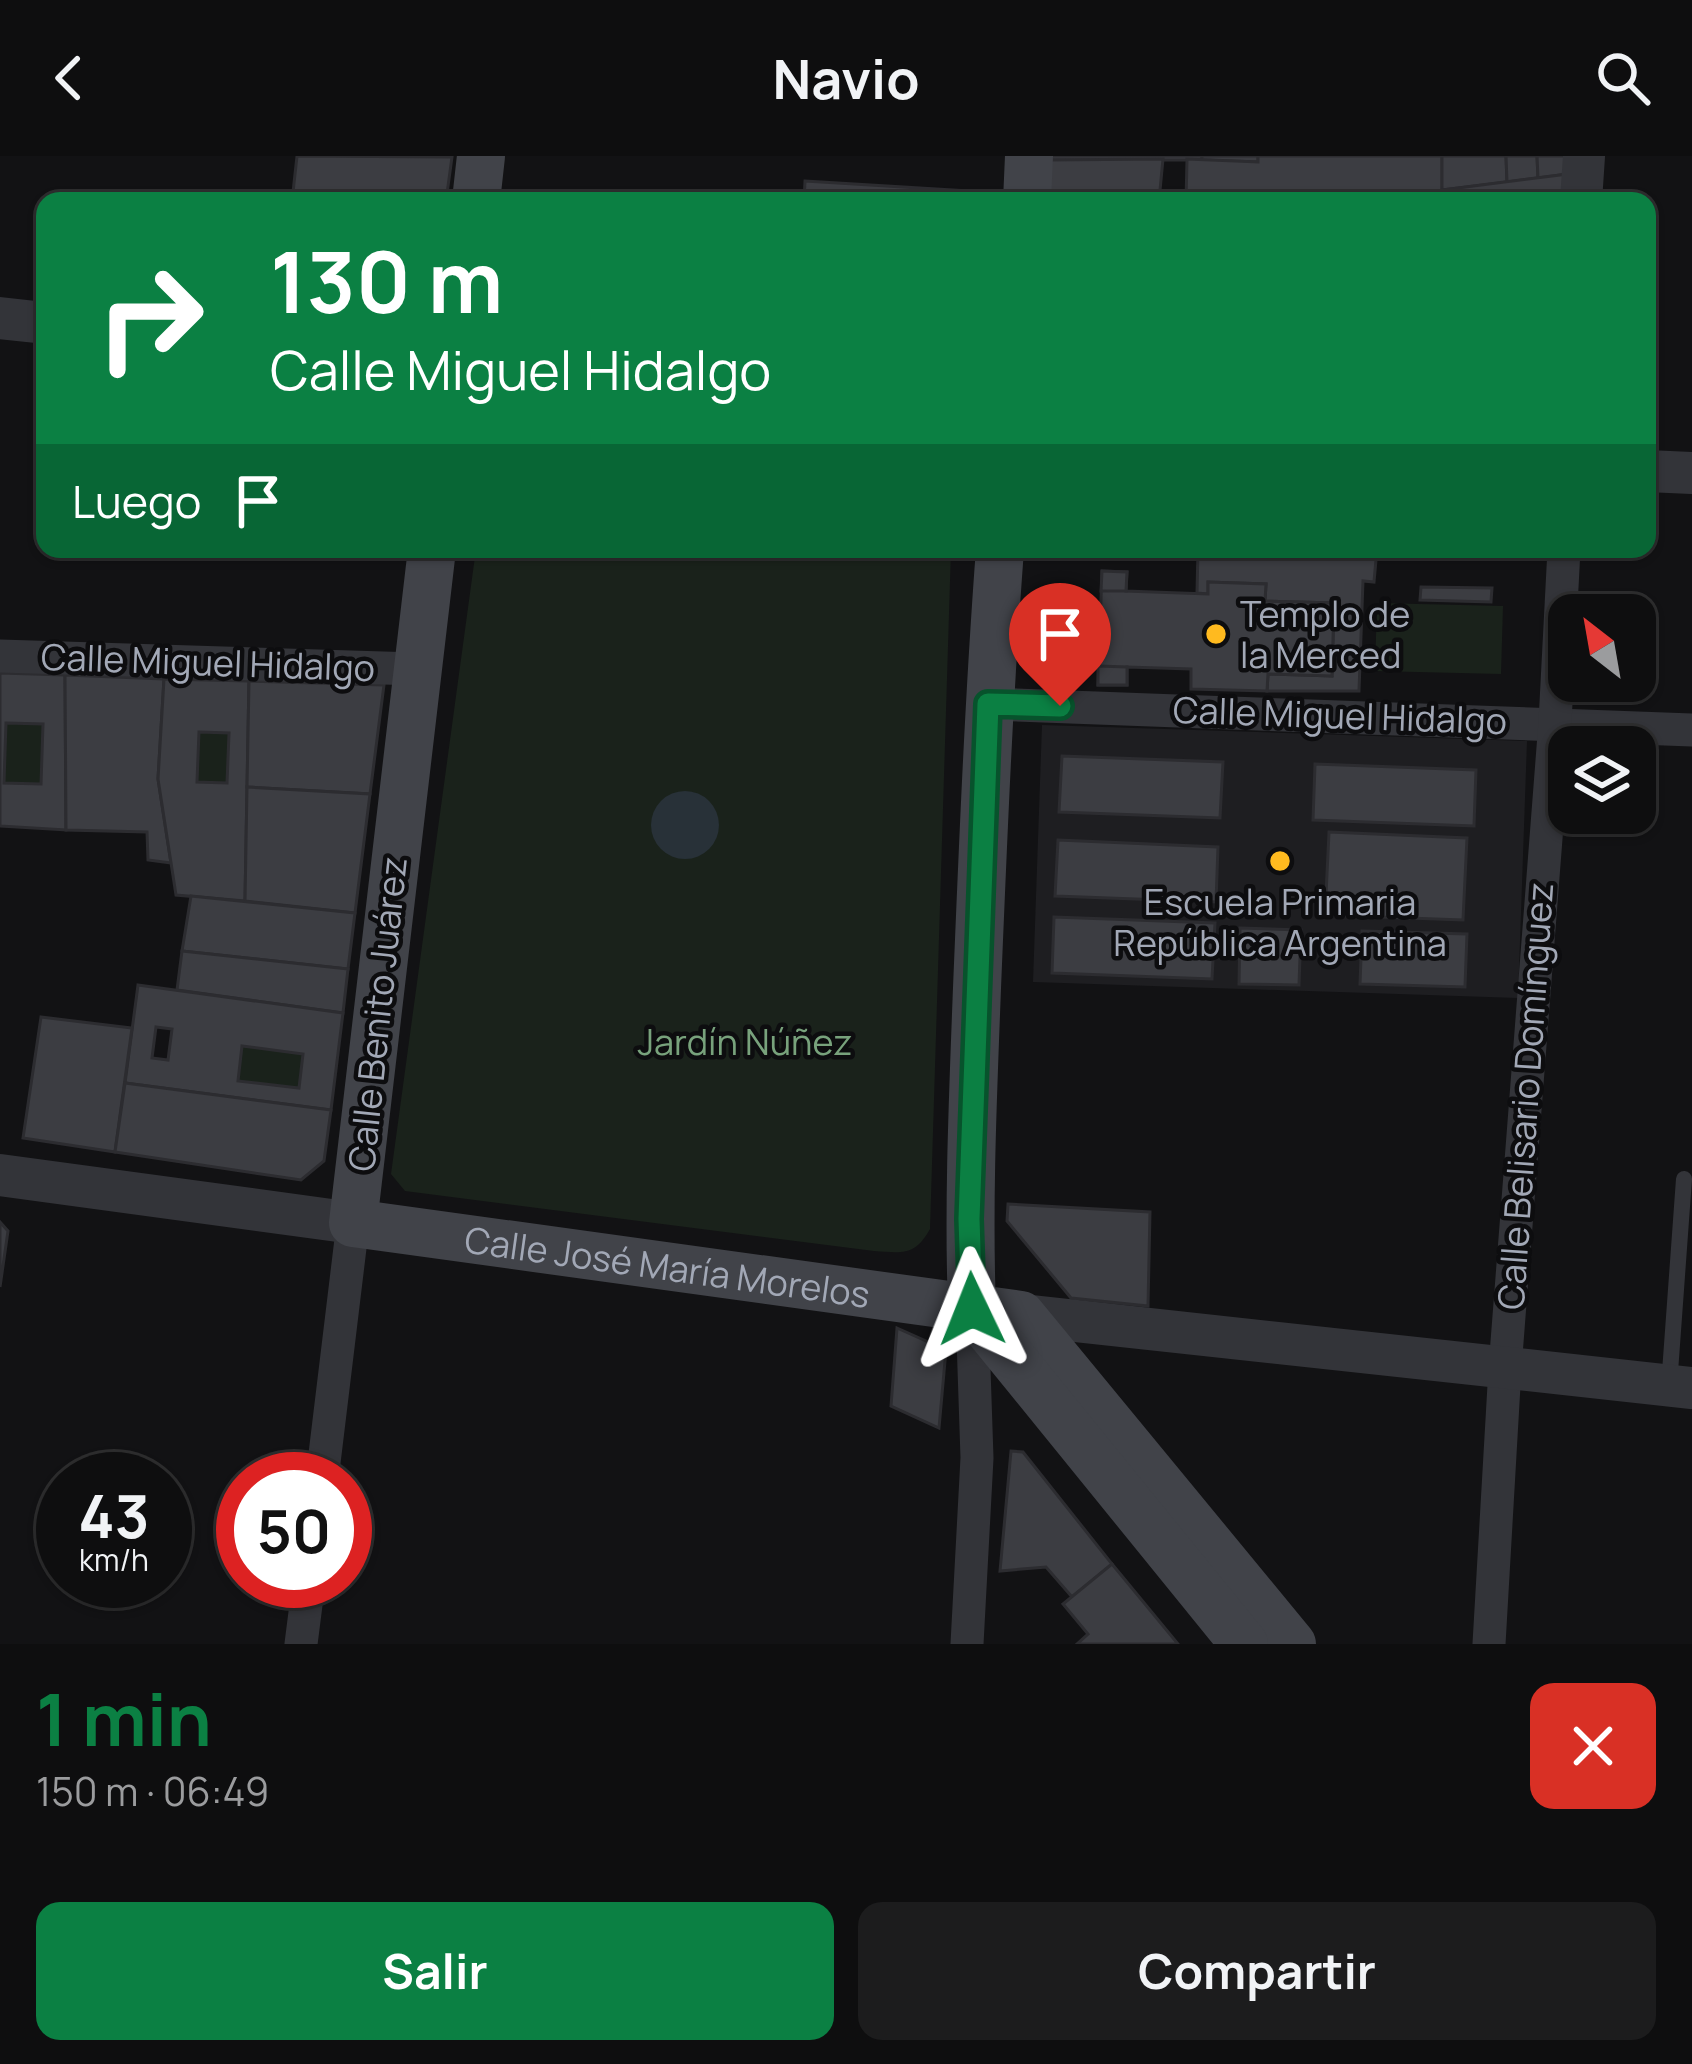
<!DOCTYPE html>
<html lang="es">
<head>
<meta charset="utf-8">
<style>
  body { margin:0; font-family:Manrope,sans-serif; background:#1c1c1d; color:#f1f3f6; height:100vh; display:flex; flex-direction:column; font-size:45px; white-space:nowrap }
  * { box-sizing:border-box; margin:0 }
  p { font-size:39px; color:#9b9c9e }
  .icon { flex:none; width:66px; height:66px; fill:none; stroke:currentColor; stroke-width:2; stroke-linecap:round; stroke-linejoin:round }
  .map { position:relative; height:1488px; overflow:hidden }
  .drawer { display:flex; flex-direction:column; background:#0e0e0f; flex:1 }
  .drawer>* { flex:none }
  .guide { position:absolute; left:36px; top:36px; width:1620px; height:366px; border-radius:24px; box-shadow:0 3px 9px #0004,0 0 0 3px #2e2e2f; background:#0b8043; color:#fff; overflow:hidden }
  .needle { width:78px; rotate:329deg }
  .tools { position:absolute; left:1548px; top:438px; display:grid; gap:24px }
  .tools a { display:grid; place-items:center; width:108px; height:108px; border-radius:24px; background:#0e0e0f; box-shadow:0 3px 9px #0004,0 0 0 3px #2e2e2f; font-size:60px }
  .speed { position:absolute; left:36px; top:1296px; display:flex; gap:24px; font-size:60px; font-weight:700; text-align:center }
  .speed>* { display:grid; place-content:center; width:156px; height:156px; border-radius:50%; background:#0e0e0f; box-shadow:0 3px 9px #0004,0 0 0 3px #2e2e2f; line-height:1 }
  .speed small { font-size:30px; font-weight:400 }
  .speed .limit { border:18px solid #d22; background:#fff; color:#111 }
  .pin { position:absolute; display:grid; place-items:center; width:102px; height:102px; color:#fff; margin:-123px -51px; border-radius:50% 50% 50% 0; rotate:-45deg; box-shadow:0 0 12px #0007 }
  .pin .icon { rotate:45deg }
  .me { position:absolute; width:132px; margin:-66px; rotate:358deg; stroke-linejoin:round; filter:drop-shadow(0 0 9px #0008) }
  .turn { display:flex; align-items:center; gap:42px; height:252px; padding:0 36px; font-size:54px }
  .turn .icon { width:156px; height:156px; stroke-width:2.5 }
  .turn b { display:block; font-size:84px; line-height:102px }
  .then { display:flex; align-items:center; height:114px; padding:0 36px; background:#0003; gap:24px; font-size:45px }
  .round { display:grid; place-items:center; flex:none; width:126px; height:126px; border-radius:24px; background:#1c1c1d }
  .summary { display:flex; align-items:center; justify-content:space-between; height:204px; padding:0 36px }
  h1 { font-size:72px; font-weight:700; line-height:90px; color:#0b8043 }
  .primary-button { display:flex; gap:24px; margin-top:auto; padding:24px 36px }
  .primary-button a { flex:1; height:138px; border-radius:24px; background:#0b8043; color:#fff; font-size:48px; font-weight:700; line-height:138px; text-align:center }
  .primary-button a+a { background:#1c1c1d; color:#f1f3f6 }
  header { display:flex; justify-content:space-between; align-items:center; height:156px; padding:0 36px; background:#0e0e0f; font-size:54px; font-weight:700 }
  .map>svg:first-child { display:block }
  .built { fill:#1e1e21 }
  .green { fill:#1a221b; fill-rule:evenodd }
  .water { fill:#283138 }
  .building { fill:#3c3d42; stroke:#2c2c30; stroke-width:3; fill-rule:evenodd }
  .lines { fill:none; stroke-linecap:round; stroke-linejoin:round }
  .service { stroke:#333439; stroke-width:16 }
  .minor { stroke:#333439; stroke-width:33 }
  .tertiary { stroke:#333439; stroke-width:42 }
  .secondary { stroke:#414349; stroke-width:48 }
  .route-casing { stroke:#07532c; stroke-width:30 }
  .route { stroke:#0b8043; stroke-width:21 }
  .poi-dot { fill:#ffba1f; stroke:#0d0d0f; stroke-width:4.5 }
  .labels { text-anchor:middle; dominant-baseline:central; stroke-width:9; stroke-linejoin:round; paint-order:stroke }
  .poi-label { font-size:36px; fill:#a2a8b6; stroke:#0d0d0f; text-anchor:start }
  .street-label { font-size:36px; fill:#a2a8b6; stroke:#0d0d0f }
  .park-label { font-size:36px; fill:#78a27c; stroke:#0d0d0f }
</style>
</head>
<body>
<header><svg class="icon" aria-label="back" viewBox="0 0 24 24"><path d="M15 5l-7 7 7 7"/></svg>Navio<svg class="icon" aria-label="search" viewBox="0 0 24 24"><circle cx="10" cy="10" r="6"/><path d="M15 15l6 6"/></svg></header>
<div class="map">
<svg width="1692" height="1488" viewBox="0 0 1692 1488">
  <rect width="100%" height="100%" fill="#121214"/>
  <!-- built -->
  <polygon class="built" points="1042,569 1527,585 1518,842 1033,826"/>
  <!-- green -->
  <g class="green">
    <path d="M476,393H951L930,1073C915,1100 903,1097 874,1095L405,1035L391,1018ZM692,636C743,653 712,721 664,695Z"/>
    <polygon points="1377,447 1503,450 1501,518 1375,515"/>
    <polygon points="6,567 43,568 41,628 4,627"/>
    <polygon points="199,576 229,577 227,627 197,626"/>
    <polygon points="242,890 303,898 299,932 238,925"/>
  </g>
  <!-- water -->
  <circle class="water" cx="685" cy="669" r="34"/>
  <!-- building -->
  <g class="building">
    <polygon points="297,0 452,1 446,45 292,45"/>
    <rect x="1046" y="0" width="156" height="4"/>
    <polygon points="1202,0 1258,0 1258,6 1202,4"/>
    <polygon points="1258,0 1442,0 1442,45 1186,45 1187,3 1258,6"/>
    <polygon points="1442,0 1506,0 1507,26 1442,34"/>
    <polygon points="1506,0 1537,0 1538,22 1507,26"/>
    <polygon points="1537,0 1570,0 1568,18 1538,22"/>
    <polygon points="1163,3 1159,45 1044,45 1046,4"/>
    <polygon points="1568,18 1565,45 1442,45 1442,34"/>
    <polygon points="805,25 1001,37 1001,45 804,45"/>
    <polygon points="1198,393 1377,393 1374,426 1363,425 1359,535 1267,535 1268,518 1332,520 1334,447 1265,445 1266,428 1208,426 1208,438 1197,437"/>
    <polygon points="1102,415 1127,416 1126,435 1208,438 1208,426 1266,428 1265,445 1334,447 1332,520 1268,518 1267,535 1191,533 1191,513 1127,511 1127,529 1098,529"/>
    <polygon points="1102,415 1127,416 1126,435 1101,435"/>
    <polygon points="1421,431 1492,432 1491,446 1420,444"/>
    <polygon points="1098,510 1127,511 1127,529 1098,529"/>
    <path d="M0,517L65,519L66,674L0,670ZM6,567L43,568L41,628L4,627Z"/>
    <polygon points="65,519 164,523 158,623 171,707 148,704 147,676 66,674"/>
    <path d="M164,523L249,525L245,745L176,739L158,623ZM199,576L229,577L227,627L197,626Z"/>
    <polygon points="249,525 384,529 370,638 247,631"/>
    <polygon points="1062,600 1223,606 1220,662 1059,656"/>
    <polygon points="1315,608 1476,614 1474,670 1313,664"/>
    <polygon points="247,631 370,638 355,757 245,745"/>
    <polygon points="1329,676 1467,682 1463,764 1325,759"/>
    <polygon points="1058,684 1218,691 1216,746 1055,740"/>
    <polygon points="191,740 355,757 348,813 182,795"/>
    <polygon points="1054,761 1215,767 1212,823 1052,817"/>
    <polygon points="1240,772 1301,774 1299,829 1239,828"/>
    <polygon points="1362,775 1467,778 1465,831 1360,828"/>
    <polygon points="182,795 348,813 343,857 177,834"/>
    <path d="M138,829L343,857L331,954L125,927ZM156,871L172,873L168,904L152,902ZM242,890L303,898L299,932L238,925Z"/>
    <polygon points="41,861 132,872 115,996 23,982"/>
    <polygon points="125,927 331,954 324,1005 301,1024 115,996"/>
    <polygon points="1008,1048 1150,1056 1148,1150 1071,1142 1007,1065"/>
    <polygon points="0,1066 8,1075 0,1131"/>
    <polygon points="897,1172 946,1194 939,1272 891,1250"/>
    <polygon points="1011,1295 1023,1296 1112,1408 1072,1441 1046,1411 1000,1415"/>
    <polygon points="1112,1408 1178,1488 1077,1488 1088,1478 1063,1448"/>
  </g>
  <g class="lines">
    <!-- service -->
    <polyline class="service" points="1669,1230 1684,1023"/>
    <!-- minor -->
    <g class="minor">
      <polyline points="0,500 416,513"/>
      <polyline points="989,548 1692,574"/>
      <polyline points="322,1323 353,1067"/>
      <polyline points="301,1488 309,1425"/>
      <polyline points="967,1488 977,1302 972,1153"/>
      <polyline points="1489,1488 1505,1212 1555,566 1564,393"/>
    </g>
    <!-- tertiary -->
    <g class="tertiary">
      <polyline points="1581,45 1584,0"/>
      <polyline points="0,162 45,167"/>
      <polyline points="1647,315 1692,317"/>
      <polyline points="0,1019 353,1067"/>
      <polyline points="1021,1159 1692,1232"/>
    </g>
    <!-- secondary -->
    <g class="secondary">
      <polyline points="476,45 481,0"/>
      <polyline points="1027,45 1029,0"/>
      <path id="s1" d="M432,393L353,1067L1021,1159L1292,1488"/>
      <path d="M972,1153C968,1046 973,939 977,832C983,686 989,539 1000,393"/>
      <polyline points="972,1153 1244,1488"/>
    </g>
  </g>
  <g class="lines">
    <!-- route casing -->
    <g class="route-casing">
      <polyline id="route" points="972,1153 969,1063 988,548 1060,550"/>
    </g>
    <!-- route -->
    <use href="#route" class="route"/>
  </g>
  <!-- markers -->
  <g class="poi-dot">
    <circle cx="1216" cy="478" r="12"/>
    <circle cx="1280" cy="705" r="12"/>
  </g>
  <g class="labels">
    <!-- poi labels -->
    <g class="poi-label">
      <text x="1240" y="457">Templo de<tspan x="1240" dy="41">la Merced</tspan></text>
      <text x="1280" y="745" text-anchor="middle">Escuela Primaria<tspan x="1280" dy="41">República Argentina</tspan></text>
    </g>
    <!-- street labels -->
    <g class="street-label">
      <text transform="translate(208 506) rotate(2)">Calle Miguel Hidalgo</text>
      <text transform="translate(1340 559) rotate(2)">Calle Miguel Hidalgo</text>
      <text transform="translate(377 858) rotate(-84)">Calle Benito Juárez</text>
      <text transform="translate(1525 940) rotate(-86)">Calle Belisario Domínguez</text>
      <text stroke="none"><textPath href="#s1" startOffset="996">Calle José María Morelos</textPath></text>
    </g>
    <!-- park labels -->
    <g class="park-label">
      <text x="745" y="885">Jardín Núñez</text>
    </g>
  </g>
</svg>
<div class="tools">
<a><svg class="needle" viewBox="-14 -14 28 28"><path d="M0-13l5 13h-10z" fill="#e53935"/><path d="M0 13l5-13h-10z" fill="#9b9c9e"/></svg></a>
<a><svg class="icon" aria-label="layers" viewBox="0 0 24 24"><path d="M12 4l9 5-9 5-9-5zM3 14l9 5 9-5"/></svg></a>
</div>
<div class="speed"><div>43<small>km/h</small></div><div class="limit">50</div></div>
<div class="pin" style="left:1060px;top:550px;background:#d93025"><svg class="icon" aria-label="arrive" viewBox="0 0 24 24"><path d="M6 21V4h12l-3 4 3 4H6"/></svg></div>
<svg class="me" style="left:972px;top:1153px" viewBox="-20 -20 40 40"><path d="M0-17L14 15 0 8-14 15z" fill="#0b8043" stroke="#fff" stroke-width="4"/></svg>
<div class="guide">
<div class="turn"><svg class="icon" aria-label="right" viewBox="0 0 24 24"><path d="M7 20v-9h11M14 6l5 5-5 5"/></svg><div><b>130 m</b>Calle Miguel Hidalgo</div></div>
<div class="then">Luego<svg class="icon" aria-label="arrive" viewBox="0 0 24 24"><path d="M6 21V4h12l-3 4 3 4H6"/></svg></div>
</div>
</div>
<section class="drawer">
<div class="summary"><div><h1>1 min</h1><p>150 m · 06:49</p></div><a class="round" style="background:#d93025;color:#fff"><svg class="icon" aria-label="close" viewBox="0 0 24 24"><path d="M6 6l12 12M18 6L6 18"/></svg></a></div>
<div class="primary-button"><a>Salir</a><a>Compartir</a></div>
</section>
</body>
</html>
